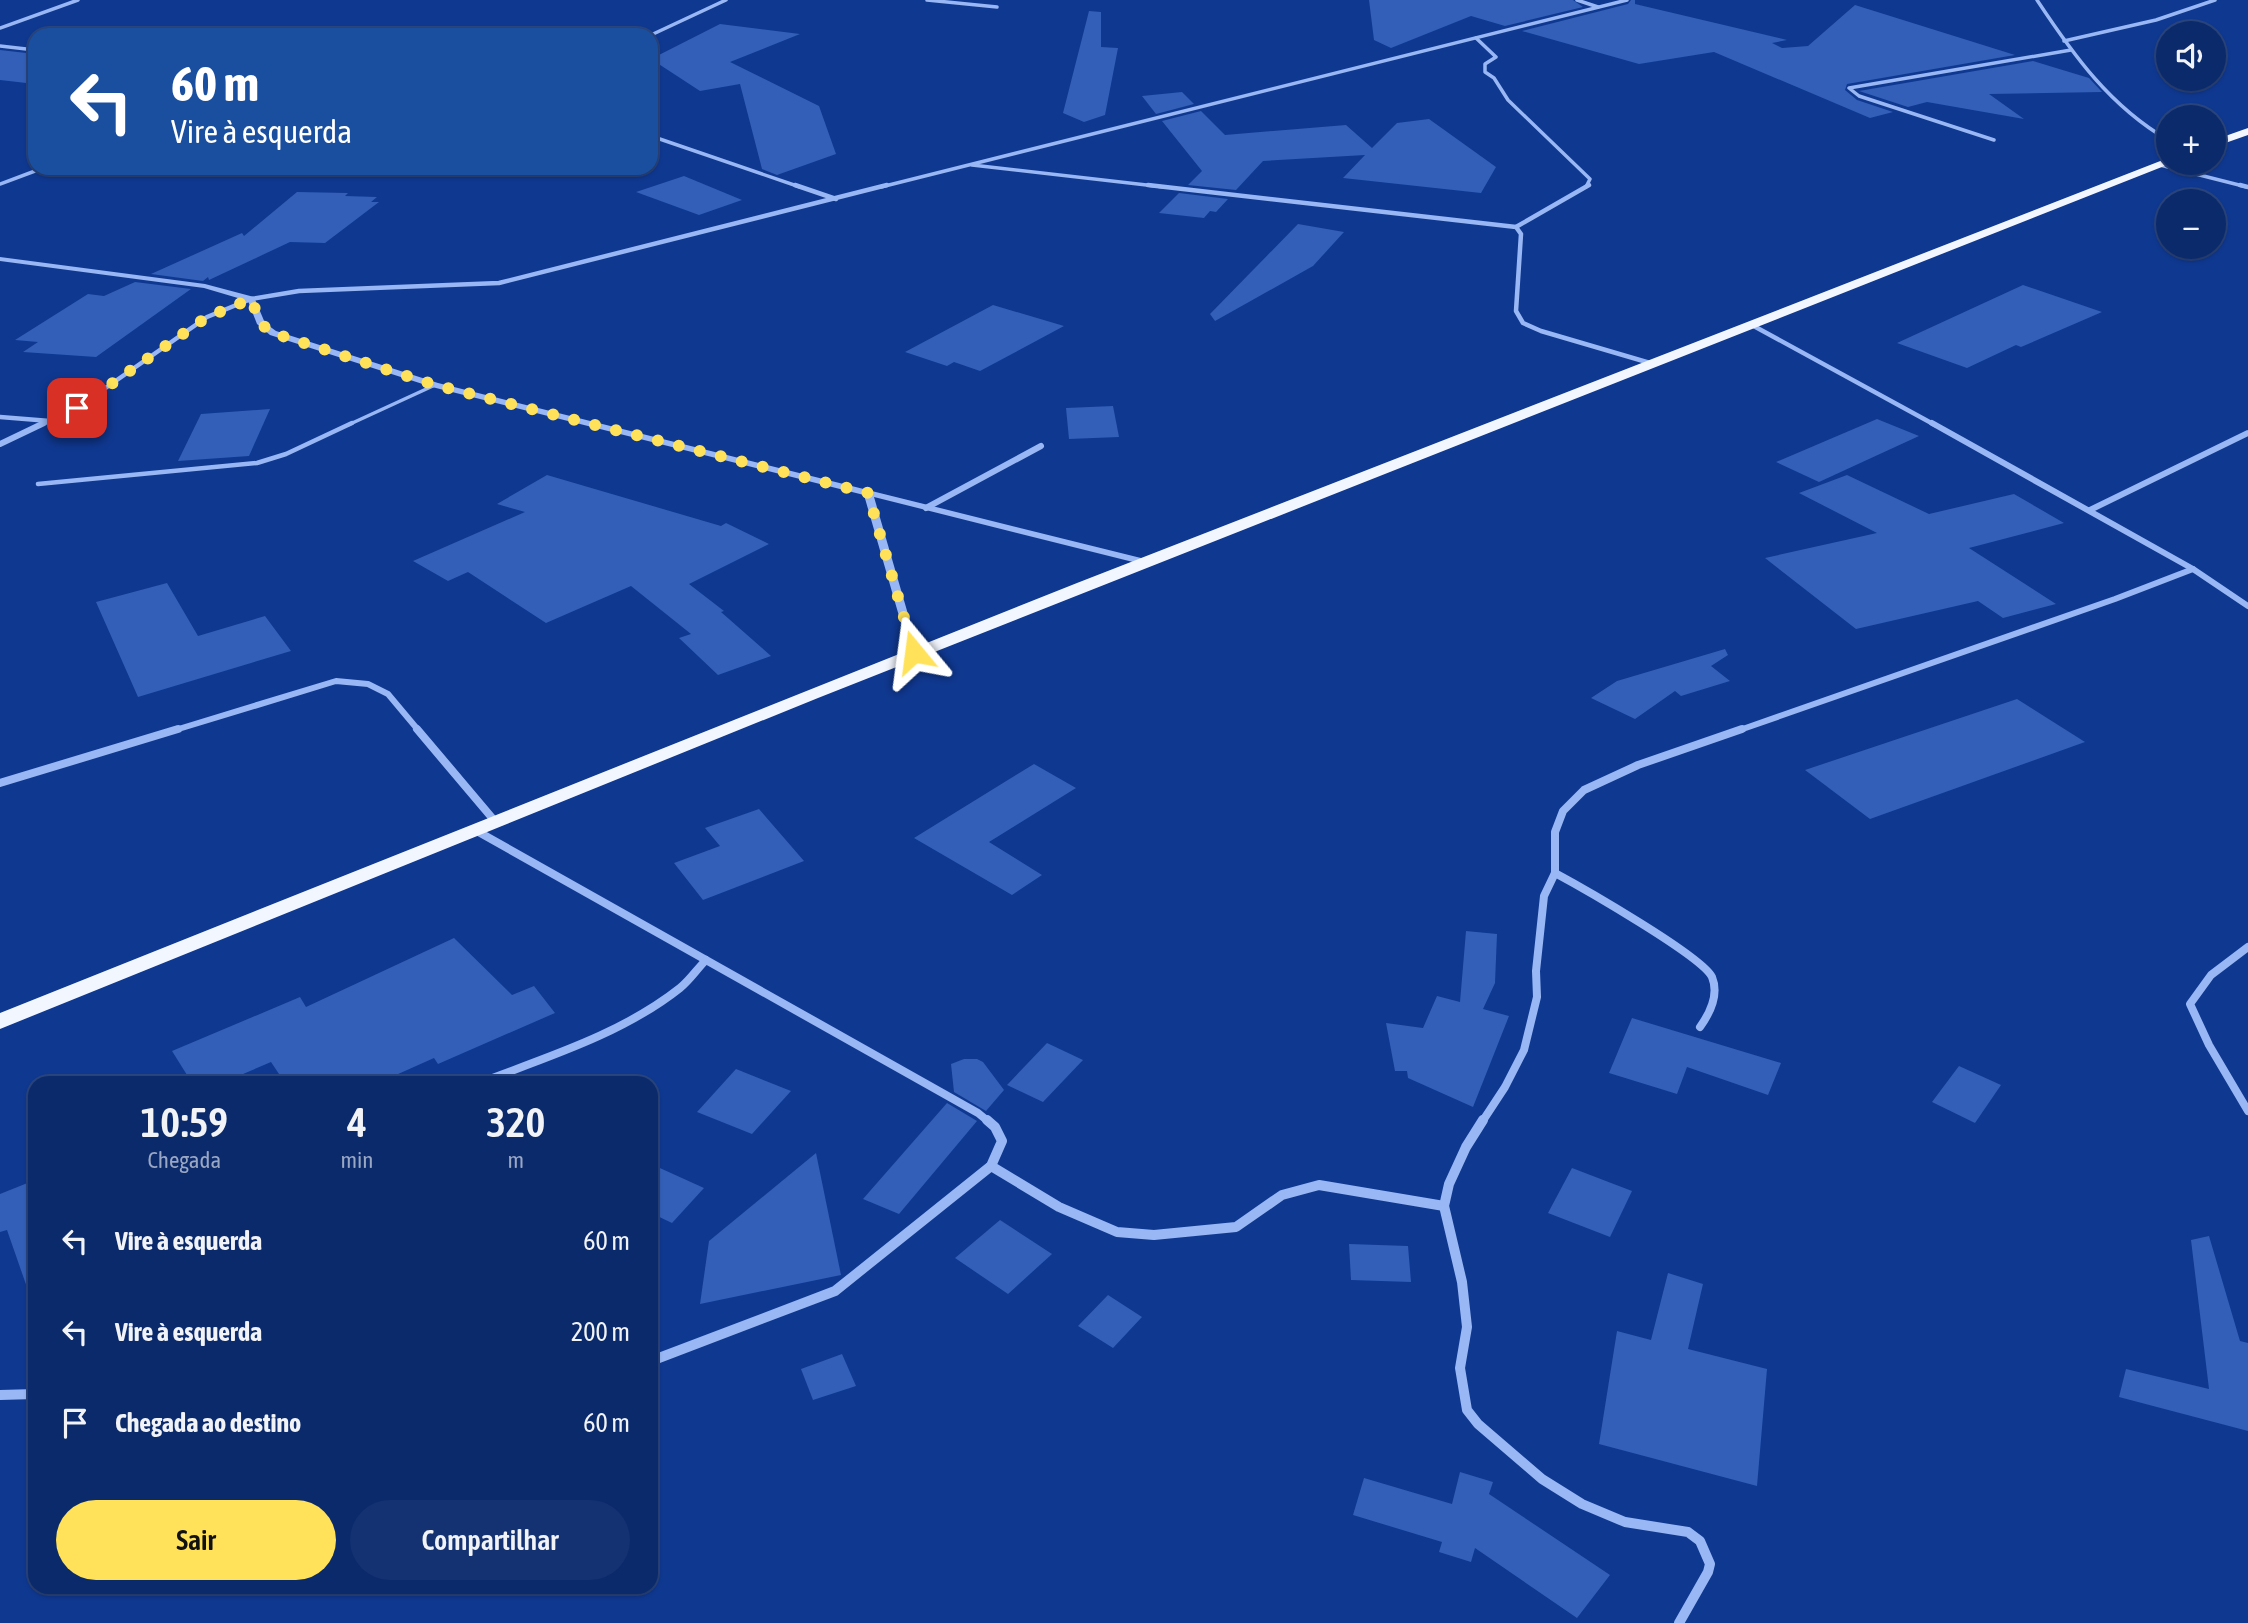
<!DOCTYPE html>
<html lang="pt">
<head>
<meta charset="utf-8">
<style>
  body { margin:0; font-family:"Asap Condensed",sans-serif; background:#143272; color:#f1f3f6; height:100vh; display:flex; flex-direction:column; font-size:26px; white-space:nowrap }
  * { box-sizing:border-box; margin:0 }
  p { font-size:23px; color:#9aa7c2 }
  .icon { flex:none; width:38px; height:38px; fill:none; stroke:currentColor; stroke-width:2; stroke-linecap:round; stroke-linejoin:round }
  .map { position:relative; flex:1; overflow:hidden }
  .side { position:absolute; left:28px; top:1076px; width:630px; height:518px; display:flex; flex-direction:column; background:#0b2a6c; border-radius:21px; box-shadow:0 2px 5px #0004,0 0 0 2px #2b467f }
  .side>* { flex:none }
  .hud { position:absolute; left:28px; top:28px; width:630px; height:147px; border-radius:21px; box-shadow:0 2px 5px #0004,0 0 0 2px #2b467f; background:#1a4fa0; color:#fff; overflow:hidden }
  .controls { position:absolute; left:2156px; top:21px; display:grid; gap:14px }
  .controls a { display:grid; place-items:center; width:70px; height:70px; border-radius:50%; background:#0b2a6c; box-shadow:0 2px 5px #0004,0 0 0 2px #2b467f; font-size:35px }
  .pin { position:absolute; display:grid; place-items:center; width:60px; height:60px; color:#fff; margin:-30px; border-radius:14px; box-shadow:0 4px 10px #0006 }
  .me { position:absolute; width:77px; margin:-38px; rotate:344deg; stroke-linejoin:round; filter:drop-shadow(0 0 5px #0008) }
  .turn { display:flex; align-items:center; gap:24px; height:147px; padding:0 28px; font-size:32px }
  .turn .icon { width:91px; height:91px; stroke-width:2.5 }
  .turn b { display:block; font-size:49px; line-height:60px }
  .eta { display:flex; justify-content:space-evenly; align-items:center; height:119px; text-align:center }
  .eta b { font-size:42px; font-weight:600; line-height:49px }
  .cta { display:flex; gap:14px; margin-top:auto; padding:14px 28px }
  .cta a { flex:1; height:80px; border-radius:42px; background:#ffe25a; color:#111; font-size:28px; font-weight:600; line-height:80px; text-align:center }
  .cta a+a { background:#143272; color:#f1f3f6 }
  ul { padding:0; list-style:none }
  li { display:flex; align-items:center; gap:21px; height:91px; padding:0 28px }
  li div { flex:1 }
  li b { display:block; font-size:26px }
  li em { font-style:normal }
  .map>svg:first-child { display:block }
  .building { fill:#335fb8 }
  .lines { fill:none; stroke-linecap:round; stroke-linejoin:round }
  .service-far1 { stroke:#98b7f4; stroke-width:3.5 }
  .service { stroke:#98b7f4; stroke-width:4.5 }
  .minor-far4 { stroke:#98b7f4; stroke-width:3.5 }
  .minor-far3 { stroke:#98b7f4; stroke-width:4.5 }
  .minor-far2 { stroke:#98b7f4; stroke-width:6 }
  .minor-far1 { stroke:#98b7f4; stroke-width:8 }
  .minor { stroke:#98b7f4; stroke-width:10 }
  .tertiary { fill:#98b7f4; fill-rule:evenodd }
  .trunk { fill:#f2f6ff; fill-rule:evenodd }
  .route { stroke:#ffe25a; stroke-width:12; stroke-dasharray:0 21.6 }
</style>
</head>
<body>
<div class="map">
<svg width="2248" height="1623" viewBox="0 0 2248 1623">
  <rect width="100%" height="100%" fill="#0f3890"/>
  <!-- building -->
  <g class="building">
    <polygon points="1369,0 1573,0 1583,7 1505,26 1471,16 1391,48 1374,40"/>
    <polygon points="1631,0 1635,0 1635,4 1787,40 1772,43 1782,48 1808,46 1855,5 2015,55 1847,84 1845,90 1857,100 1893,112 1870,118 1714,52 1639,64 1522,31 1628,4"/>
    <polygon points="1089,11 1101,12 1101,47 1118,48 1105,115 1084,122 1063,113"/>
    <polygon points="720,24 800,34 730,62 819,106 836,154 777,175 762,169 740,84 700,91 651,59"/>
    <polygon points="0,50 35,54 35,84 0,80"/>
    <polygon points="2033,61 2089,78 2102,92 1989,94 2024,119 1927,102 1908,107 1859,91"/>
    <polygon points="1182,92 1194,104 1156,114 1142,96"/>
    <polygon points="1201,111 1225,135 1346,125 1372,148 1397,123 1429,119 1496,167 1481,193 1343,178 1365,155 1263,161 1236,190 1188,185 1202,171 1162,121"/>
    <polygon points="684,176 742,200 699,215 636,192"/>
    <polygon points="297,192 348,193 345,196 377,197 371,202 379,202 325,243 290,242 209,280 208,277 203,281 151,274 242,233 244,236"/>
    <polygon points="1179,193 1228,199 1216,212 1210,211 1204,218 1159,213"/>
    <polygon points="1298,224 1344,232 1313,266 1215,321 1210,314"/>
    <polygon points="135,282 191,289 96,357 23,352 38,342 15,340 88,294 104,296"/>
    <polygon points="2023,285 2102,312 2021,347 2016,345 1967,368 1897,343"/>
    <polygon points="993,305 1064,326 980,371 954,362 947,366 905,352"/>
    <polygon points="1113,406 1119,437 1069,439 1066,408"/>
    <polygon points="270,409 249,456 178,461 201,414"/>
    <polygon points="1877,419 1919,436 1819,482 1776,462"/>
    <polygon points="547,475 721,526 726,523 769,544 689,584 724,611 721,612 771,656 718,675 679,638 691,634 631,586 546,623 468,572 448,581 413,561 525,512 497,504"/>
    <polygon points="1847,475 1929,514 2014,494 2064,523 1969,548 2056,604 2003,618 1978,601 1856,629 1765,558 1877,533 1799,493"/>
    <polygon points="167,583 198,636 265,616 291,651 138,697 96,602"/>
    <polygon points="1725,649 1728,655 1711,666 1730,681 1681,696 1675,691 1635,719 1591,698 1617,681"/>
    <polygon points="2017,699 2085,742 1870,819 1805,770"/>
    <polygon points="1034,764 1076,788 989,842 1042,875 1012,895 914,838"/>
    <polygon points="759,809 804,861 703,900 674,863 720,846 705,828"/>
    <polygon points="1466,931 1497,934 1495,983 1483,1009 1509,1016 1473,1107 1408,1078 1407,1071 1395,1071 1386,1023 1423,1028 1437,996 1460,1002"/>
    <polygon points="454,938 512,995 534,986 555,1013 438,1064 434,1058 378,1083 285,1083 271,1062 222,1083 192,1083 172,1051 300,997 306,1007"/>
    <polygon points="1632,1018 1781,1063 1768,1095 1687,1067 1677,1094 1609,1073"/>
    <polygon points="1047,1043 1083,1060 1043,1102 1007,1085"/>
    <polygon points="964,1059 977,1059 983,1062 1004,1090 986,1111 954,1092 951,1064"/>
    <polygon points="1959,1066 2001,1085 1975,1123 1932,1102"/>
    <polygon points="736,1069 791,1091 752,1134 697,1112"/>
    <polygon points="947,1103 977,1121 899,1214 863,1199"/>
    <polygon points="816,1153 841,1275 700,1304 709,1241"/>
    <polygon points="651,1164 704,1188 672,1223 651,1213"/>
    <polygon points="1572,1168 1632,1191 1610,1237 1548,1213"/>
    <polygon points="35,1180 35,1295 30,1296 7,1230 0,1232 0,1194"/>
    <polygon points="1000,1220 1052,1254 1008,1294 955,1258"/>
    <polygon points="2209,1236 2240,1341 2248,1343 2248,1431 2119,1397 2126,1369 2209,1389 2191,1240"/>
    <polygon points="1349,1244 1408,1246 1411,1282 1351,1280"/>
    <polygon points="1668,1273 1703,1284 1688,1349 1767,1369 1757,1486 1599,1444 1617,1331 1651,1340"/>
    <polygon points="1108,1295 1142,1317 1113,1348 1078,1326"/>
    <polygon points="842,1354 856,1386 813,1400 801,1369"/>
    <polygon points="1460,1472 1493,1482 1489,1494 1610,1575 1577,1618 1475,1548 1471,1562 1439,1552 1442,1542 1353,1515 1364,1478 1452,1504"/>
  </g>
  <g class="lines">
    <!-- service-far1 -->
    <polyline class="service-far1" points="348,425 435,385"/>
    <!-- service -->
    <polyline class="service" points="38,484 257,463 286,454 352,423"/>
    <!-- minor-far4 -->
    <g class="minor-far4">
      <polyline points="927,0 997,7"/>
      <polyline points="1577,0 1598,7"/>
      <path d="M2037,0C2074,56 2110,106 2168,140"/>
      <polyline points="0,28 78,0"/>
      <polyline points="651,35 726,0"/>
      <polyline points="1476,38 1496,57 1485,64 1485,72 1494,78 1508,100 1590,179 1586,187"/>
      <polyline points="2064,41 2156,20 2215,0"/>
      <polyline points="0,46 35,50"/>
      <polyline points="651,136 800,187"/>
      <polyline points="1994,140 1859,96 1849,88 2071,50"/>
      <polyline points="972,165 1164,187"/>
      <polyline points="2160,165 2247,187"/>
      <polyline points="0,184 43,168"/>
      <polyline points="881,187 1627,0"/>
    </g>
    <!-- minor-far3 -->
    <g class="minor-far3">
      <polyline points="795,185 836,199"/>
      <polyline points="1148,185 1516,227 1521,234 1516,311 1523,323 1541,331 1650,363"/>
      <polyline points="2240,185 2248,187"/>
      <polyline points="1516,227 1589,185"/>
      <polyline points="1750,324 1935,425"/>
      <polyline points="0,417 50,421"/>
      <polyline points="40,425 77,408 207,317 251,299 299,291 499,283 887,185"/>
    </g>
    <!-- minor-far2 -->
    <g class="minor-far2">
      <polyline points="1932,423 2193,569 2248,606"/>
      <polyline points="0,444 44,423"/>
      <polyline points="926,508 1041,446"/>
      <polyline points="2090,510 2248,433"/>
      <polyline points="172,731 336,681 368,684 388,694 419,731"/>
      <polyline points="1737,731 2115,599 2193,569"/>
    </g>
    <!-- minor-far1 -->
    <g class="minor-far1">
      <polyline points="417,729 493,819"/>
      <polyline points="0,783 178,729"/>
      <polyline points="475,830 978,1113 989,1122"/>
      <path d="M1555,873C1581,887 1702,956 1712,977C1719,994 1710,1013 1700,1027"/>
      <polyline points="2248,947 2211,975 2190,1004 2209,1045 2248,1111"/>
      <path d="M479,1083C547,1057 622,1034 680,988C690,980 697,969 706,960"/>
      <polyline points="1482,1122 1505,1087 1524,1050 1537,997 1536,971 1544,896 1555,873 1555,832 1563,811 1584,790 1638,765 1742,729"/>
    </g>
    <!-- minor -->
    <g class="minor">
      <polyline points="1483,1120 1466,1147 1449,1184 1444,1206 1462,1282 1467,1327 1460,1368 1467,1410 1478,1424 1542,1479 1582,1504 1625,1522 1688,1532 1700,1541 1710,1564 1708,1572 1679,1623"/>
      <polyline points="991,1166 1059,1207 1117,1232 1154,1235 1236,1227 1282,1195 1319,1185 1444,1206"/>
      <polyline points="651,1361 835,1291 991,1166 1002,1141 995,1127 987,1120"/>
      <polyline points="0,1395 35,1394"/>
    </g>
    <!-- tertiary -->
    <polygon class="tertiary" points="0,257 205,284 254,297 265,323 276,331 438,383 1145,559 1146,561 1141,564 874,497 919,652 918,654 910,654 864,495 432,387 270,335 257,324 248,301 204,288 0,261"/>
    <!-- trunk -->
    <g class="trunk">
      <polygon points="2248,128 2248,135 2214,147 2214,140"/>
      <polygon points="2168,158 2168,163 2172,163 818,698 0,1029 0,1013 1077,583"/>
    </g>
  </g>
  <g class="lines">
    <!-- route -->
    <polyline class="route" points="77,408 207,317 251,299 261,324 273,333 435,385 868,493 914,652"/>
  </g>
</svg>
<div class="controls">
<a><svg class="icon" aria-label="sound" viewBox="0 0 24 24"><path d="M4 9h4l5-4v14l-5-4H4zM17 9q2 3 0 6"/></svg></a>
<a>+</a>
<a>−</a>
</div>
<div class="pin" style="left:77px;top:408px;background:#d93025"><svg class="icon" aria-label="arrive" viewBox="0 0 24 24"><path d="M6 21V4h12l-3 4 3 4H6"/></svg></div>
<svg class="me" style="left:914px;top:652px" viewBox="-20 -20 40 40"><path d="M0-17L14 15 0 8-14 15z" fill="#ffe25a" stroke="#fff" stroke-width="4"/></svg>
<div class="hud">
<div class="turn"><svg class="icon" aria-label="left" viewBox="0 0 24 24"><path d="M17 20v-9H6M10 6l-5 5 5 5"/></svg><div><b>60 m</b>Vire à esquerda</div></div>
</div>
<section class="side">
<div class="eta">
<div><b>10:59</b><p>Chegada</p></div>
<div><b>4</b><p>min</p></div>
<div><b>320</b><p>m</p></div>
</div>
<ul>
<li><svg class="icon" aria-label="left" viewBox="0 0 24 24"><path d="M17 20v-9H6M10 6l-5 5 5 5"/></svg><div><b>Vire à esquerda</b></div><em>60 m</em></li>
<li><svg class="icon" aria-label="left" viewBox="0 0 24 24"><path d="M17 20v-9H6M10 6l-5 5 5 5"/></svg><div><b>Vire à esquerda</b></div><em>200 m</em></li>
<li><svg class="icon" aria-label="arrive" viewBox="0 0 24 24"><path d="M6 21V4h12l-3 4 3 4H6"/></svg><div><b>Chegada ao destino</b></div><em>60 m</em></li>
</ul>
<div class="cta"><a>Sair</a><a>Compartilhar</a></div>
</section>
</div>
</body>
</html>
